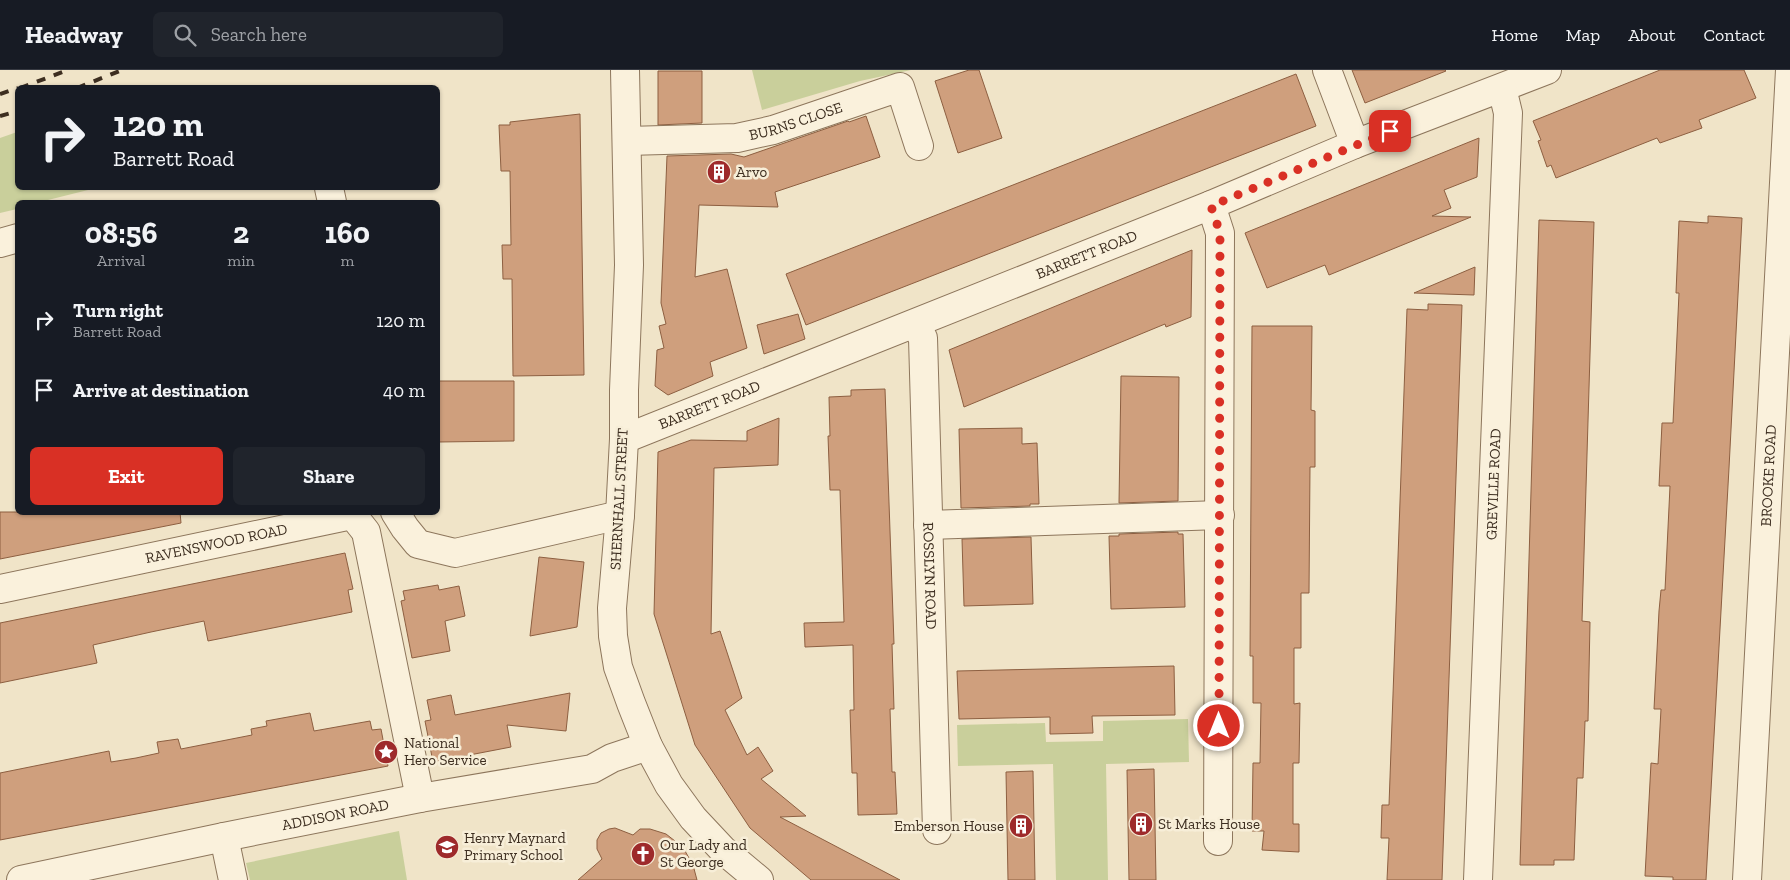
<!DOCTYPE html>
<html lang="en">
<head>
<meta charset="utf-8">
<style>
  body { margin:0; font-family:"Zilla Slab",serif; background:#20242c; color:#f1f3f6; height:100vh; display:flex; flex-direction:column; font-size:19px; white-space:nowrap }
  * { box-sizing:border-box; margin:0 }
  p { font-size:16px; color:#9ea1a6 }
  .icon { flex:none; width:28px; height:28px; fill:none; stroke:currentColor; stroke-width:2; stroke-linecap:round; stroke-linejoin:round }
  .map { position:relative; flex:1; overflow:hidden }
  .sheet { position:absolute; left:15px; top:130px; width:425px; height:315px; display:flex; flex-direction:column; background:#171b24; border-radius:8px; box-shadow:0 1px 4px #0004 }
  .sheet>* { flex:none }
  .hud { position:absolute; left:15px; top:15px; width:425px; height:105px; border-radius:8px; box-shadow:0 1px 4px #0004; background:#171b24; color:#f1f3f6; overflow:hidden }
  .pin { position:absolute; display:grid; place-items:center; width:42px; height:42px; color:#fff; margin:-21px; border-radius:10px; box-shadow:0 2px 8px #0006 }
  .me { position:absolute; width:55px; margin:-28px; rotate:0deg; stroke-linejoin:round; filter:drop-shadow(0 0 4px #0008) }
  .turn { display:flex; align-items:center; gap:18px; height:105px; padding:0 15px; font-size:22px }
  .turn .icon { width:65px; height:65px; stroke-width:2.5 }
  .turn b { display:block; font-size:35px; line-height:42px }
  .eta { display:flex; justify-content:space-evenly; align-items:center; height:85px; text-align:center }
  .eta b { font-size:30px; font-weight:700; line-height:35px }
  .primary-button { display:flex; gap:10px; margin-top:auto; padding:10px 15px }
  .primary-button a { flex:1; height:58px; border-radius:8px; background:#d93025; color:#fff; font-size:20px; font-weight:700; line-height:58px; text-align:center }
  .primary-button a+a { background:#20242c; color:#f1f3f6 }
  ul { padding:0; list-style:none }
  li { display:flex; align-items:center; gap:15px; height:70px; padding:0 15px }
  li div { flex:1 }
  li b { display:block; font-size:19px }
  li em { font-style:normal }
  header { display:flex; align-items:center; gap:30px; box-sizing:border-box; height:70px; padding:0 25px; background:#171b24; border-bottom:1px solid #363941 }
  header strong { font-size:24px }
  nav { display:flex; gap:28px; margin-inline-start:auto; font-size:18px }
  .search { width:350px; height:45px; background:#20242c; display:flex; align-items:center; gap:12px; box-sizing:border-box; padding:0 18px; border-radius:8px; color:#9ea1a6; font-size:19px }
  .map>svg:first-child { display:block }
  .green { fill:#c9cf9b }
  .building { fill:#cf9f7d; stroke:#8d5f41 }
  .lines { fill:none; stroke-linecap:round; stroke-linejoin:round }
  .minor-casing { stroke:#8d765c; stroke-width:30 }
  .minor { stroke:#faf1dc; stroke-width:28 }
  .rail { stroke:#3d2e20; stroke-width:4; stroke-dasharray:9 9; stroke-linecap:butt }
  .route { stroke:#d93025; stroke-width:9; stroke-dasharray:0 16.2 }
  .labels { text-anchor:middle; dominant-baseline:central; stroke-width:5; stroke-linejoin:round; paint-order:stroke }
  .street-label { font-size:15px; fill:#3d2e20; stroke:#f7eed8 }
  .poi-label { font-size:15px; fill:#3d2e20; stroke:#f7eed8; text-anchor:start }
</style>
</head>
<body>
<header>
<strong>Headway</strong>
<div class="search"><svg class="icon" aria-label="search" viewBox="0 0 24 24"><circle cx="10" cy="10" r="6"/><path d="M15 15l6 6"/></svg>Search here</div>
<nav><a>Home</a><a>Map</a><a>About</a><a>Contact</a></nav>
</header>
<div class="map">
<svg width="1790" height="810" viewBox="0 0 1790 810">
  <rect width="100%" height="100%" fill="#f0e4c8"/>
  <!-- green -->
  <g class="green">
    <polygon points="654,0 911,0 860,11 762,40 752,0"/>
    <polygon points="17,62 18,118 96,118 40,132 18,132 17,139 0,143 0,68"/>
    <polygon points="1188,649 1189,692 1106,694 1108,810 1056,810 1053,694 958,696 957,655 1045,653 1046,672 1103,671 1103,651"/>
    <polygon points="399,761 407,810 250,810 246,793"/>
  </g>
  <!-- building -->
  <g class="building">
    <polygon points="969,0 979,0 1002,68 958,83 935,11"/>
    <polygon points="1352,0 1445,0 1446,1 1365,33"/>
    <polygon points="1660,0 1744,0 1756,28 1699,50 1702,58 1660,73 1657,68 1556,108 1551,95 1547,97 1538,71 1541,70 1533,51"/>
    <polygon points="658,1 702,1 702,53 658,55"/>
    <polygon points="1296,4 1316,56 806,255 786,204"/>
    <polygon points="580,44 584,305 513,306 512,209 503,209 502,175 511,175 510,101 501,101 499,55 510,55 510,52"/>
    <polygon points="866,46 880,87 775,122 778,137 699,135 695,207 727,199 747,278 710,292 713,306 668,325 655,316 657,280 664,278 659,256 666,254 661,233 667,86 731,84 744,87 848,51 849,52"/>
    <polygon points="1479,68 1477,107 1444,120 1451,138 1432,146 1471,147 1329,205 1325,195 1267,218 1245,163"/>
    <polygon points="1708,146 1742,148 1729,398 1706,810 1673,810 1673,807 1645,806 1651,693 1658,694 1661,639 1654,639 1659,541 1661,520 1665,520 1669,437 1670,416 1659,416 1662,353 1673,353 1679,223 1676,223 1679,151 1708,153"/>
    <polygon points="1539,150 1594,152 1582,551 1590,552 1588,651 1585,651 1583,708 1577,708 1574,790 1554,790 1554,795 1520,795"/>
    <polygon points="1192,180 1191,247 1166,257 1165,254 964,337 949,280"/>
    <polygon points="1475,197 1474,225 1414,223"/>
    <polygon points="1428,234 1462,235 1442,810 1387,810 1389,768 1381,768 1382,735 1389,735 1407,239 1428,240"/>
    <polygon points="798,244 805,269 764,284 757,255"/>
    <polygon points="1252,256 1312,256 1311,340 1315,341 1315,397 1310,397 1309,523 1301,523 1301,578 1294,578 1294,634 1300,633 1299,693 1293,693 1293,754 1299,754 1299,782 1262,780 1264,761 1252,761 1253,693 1260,693 1261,633 1253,633 1253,586 1250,586"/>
    <polygon points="1121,306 1179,307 1178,431 1119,433"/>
    <polygon points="438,311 514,311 514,371 438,372"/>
    <polygon points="885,319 894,574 892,574 894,639 890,639 892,702 895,702 897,744 858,745 857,703 852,703 850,640 854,640 853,575 805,577 804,553 844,552 840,420 830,420 828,366 830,366 829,327 851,326 851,320"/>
    <polygon points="779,348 778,395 714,398 711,564 720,561 742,628 725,640 747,685 758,677 773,701 761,709 806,746 780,747 900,810 811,810 750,758 695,675 654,544 658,382 691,370 747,371 747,361"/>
    <polygon points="1022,358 1022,374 1037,373 1039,434 1030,434 1030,436 961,438 959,359"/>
    <polygon points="0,442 180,442 181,453 0,489"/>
    <polygon points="1178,462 1178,464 1183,464 1185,537 1111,539 1109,466 1119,466 1119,464"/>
    <polygon points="1031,467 1033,534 964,536 962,469"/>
    <polygon points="345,483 353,519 348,520 352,542 208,571 204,551 151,562 93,575 97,593 0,613 0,553"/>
    <polygon points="539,487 584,492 577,557 530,566"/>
    <polygon points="438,515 439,520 459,516 465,546 445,551 450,581 412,588 401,531 405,530 403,521"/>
    <polygon points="1174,596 1175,645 1092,646 1093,663 1050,664 1050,647 959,649 957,601"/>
    <polygon points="570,623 566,661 507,655 511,677 433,692 425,651 431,650 427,630 451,625 455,645"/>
    <polygon points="310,643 314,661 370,651 372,660 381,659 388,696 0,770 0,703 109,681 111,692 136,688 159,683 157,672 178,669 181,679 252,665 251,659 267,656 266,651"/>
    <polygon points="1154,699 1156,810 1129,810 1127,700"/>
    <polygon points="1033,701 1035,810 1008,810 1006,702"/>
    <polygon points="615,758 633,765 640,759 650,759 666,764 675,771 685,781 693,795 697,810 578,810 602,789 597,779 597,770 601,763 609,759"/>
  </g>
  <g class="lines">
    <!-- minor casing -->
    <g class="minor-casing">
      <g id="minor">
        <polyline points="625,0 629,195 624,320 624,369 620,445 612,538 613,566 618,597 631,633 648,676 669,715 693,748 723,780 759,810"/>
        <polyline points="1327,0 1355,74"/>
        <path id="s1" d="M627,71L737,68L773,60L900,17L919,76"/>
        <polyline points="329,118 332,132"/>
        <polyline points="1211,135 1220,163 1218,771"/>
        <polyline points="0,173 18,168"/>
        <path id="s2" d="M915,254L923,268L937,760"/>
        <path id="s3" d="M624,369L1211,135L1355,74L1547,0"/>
        <polyline points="395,442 405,458 418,474 455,483 620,445"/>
        <polyline points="928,455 1220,445"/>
        <path id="s4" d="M0,519L347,446L355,448L366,462L420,728"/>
        <polyline points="224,767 233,810"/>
        <path id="s5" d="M21,810L224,767L420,728L592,699L612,688L648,676"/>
        <path id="s6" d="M1478,810L1508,43L1502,18"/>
        <path id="s7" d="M1747,810L1790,0"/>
      </g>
    </g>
    <!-- minor -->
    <use href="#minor" class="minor"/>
    <!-- rail -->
    <g class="rail">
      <polyline points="20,18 68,0"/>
      <polyline points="77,18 122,0"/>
      <polyline points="0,24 18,18"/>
      <polyline points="0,46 18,41"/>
    </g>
  </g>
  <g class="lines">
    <!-- route -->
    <polyline class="route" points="1219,656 1220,163 1211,136 1390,61"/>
  </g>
  <!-- icons -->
  <defs>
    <g id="building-disc" transform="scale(1.25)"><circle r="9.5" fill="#9e2a2b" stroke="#f7eed8"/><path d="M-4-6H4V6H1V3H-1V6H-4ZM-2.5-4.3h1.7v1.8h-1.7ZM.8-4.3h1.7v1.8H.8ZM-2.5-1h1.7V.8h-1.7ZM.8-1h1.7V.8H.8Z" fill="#fff"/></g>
    <g id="sight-disc" transform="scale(1.25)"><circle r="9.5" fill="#9e2a2b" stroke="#f7eed8"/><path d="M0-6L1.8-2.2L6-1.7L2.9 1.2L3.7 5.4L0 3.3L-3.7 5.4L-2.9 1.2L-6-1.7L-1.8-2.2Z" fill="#fff"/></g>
    <g id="school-disc" transform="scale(1.25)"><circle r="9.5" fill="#9e2a2b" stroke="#f7eed8"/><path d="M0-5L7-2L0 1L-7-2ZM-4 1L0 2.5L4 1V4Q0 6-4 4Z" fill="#fff"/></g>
    <g id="church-disc" transform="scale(1.25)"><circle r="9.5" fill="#9e2a2b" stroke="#f7eed8"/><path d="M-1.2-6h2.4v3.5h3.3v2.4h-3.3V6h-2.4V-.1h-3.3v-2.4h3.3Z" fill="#fff"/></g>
  </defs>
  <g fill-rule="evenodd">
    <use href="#building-disc" x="719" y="102"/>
    <use href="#sight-disc" x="386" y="682"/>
    <use href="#building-disc" x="1141" y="754"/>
    <use href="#building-disc" x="1021" y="756"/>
    <use href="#school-disc" x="447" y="777"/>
    <use href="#church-disc" x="643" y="784"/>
  </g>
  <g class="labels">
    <!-- street labels -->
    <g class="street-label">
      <text stroke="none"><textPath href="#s1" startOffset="171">BURNS CLOSE</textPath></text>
      <text stroke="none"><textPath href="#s3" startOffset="498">BARRETT ROAD</textPath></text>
      <text stroke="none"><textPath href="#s3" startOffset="92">BARRETT ROAD</textPath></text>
      <text stroke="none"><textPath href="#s7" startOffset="405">BROOKE ROAD</textPath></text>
      <text stroke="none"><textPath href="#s6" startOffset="396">GREVILLE ROAD</textPath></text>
      <text transform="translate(619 429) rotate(-87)">SHERNHALL STREET</text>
      <text stroke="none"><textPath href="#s4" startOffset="221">RAVENSWOOD ROAD</textPath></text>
      <text stroke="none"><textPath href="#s2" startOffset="254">ROSSLYN ROAD</textPath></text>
      <text stroke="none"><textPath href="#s5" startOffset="321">ADDISON ROAD</textPath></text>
    </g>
    <!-- poi labels -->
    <g class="poi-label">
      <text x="736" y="102">Arvo</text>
      <text x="404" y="673">National<tspan x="404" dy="17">Hero Service</tspan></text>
      <text x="1158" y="754">St Marks House</text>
      <text x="1004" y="756" text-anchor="end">Emberson House</text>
      <text x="464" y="768">Henry Maynard<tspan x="464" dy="17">Primary School</tspan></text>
      <text x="660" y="775">Our Lady and<tspan x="660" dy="17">St George</tspan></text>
    </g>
  </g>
</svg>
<div class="pin" style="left:1390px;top:61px;background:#d93025"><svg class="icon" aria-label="arrive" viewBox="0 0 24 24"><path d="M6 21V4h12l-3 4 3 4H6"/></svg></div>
<svg class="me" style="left:1219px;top:656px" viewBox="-20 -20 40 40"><circle r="17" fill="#d93025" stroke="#fff" stroke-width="3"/><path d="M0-11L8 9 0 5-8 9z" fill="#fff"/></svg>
<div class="hud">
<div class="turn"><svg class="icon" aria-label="right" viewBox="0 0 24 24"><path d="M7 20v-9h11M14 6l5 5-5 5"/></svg><div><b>120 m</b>Barrett Road</div></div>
</div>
<section class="sheet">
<div class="eta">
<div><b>08:56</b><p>Arrival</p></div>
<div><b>2</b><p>min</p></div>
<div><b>160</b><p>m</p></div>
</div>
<ul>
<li><svg class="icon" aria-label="right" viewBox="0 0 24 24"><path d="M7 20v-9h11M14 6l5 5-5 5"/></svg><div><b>Turn right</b><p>Barrett Road</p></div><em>120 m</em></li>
<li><svg class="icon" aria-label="arrive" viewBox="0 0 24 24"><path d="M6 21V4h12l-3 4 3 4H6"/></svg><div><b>Arrive at destination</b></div><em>40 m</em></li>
</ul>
<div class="primary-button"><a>Exit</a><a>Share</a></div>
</section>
</div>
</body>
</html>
